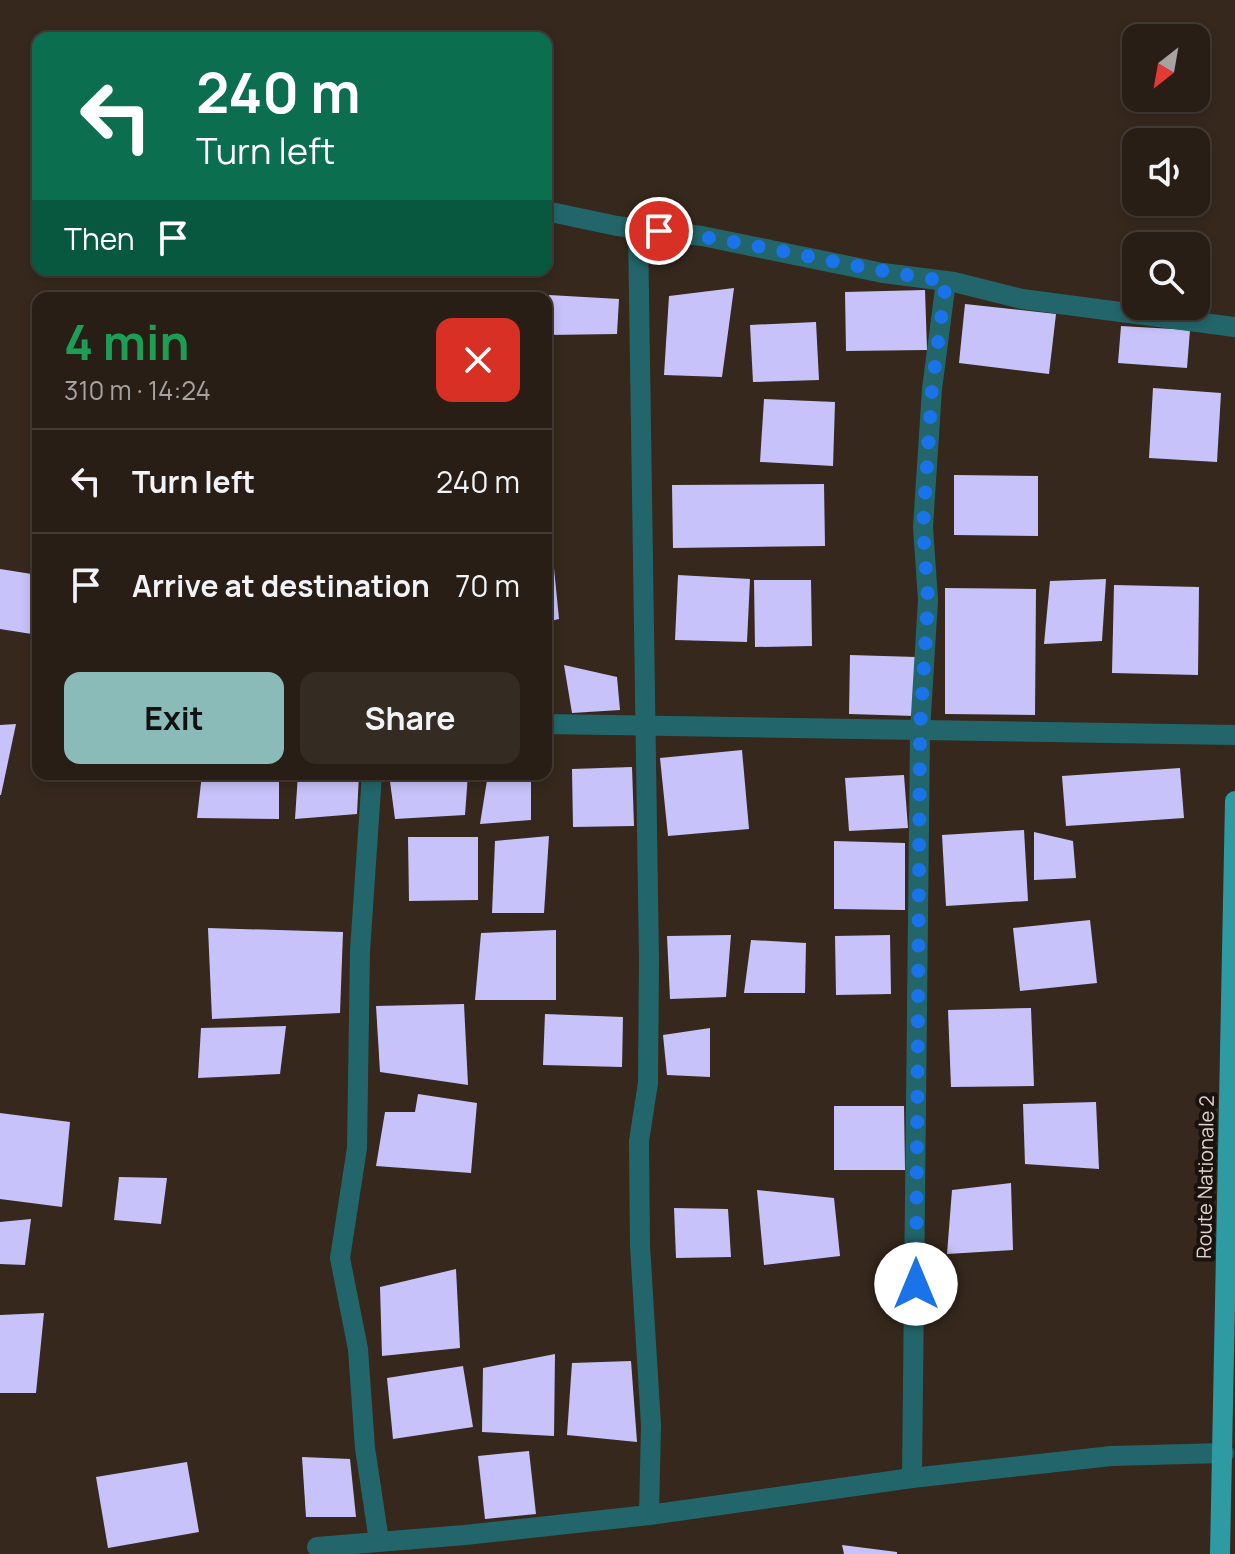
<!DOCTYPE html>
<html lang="en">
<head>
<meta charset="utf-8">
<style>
  body { margin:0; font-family:Manrope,sans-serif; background:#342b23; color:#f1f3f6; height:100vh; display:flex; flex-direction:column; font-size:30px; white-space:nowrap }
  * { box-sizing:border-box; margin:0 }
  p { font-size:26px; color:#a5a2a1 }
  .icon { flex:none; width:44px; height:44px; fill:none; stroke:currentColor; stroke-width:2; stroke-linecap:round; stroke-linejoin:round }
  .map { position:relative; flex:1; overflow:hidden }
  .panel { position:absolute; left:32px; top:292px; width:520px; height:488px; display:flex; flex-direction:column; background:#281e16; border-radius:16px; box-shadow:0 4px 12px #0003,0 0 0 2px #443c35 }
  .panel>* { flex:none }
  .top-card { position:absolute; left:32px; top:32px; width:520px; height:244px; border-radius:16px; box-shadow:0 4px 12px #0003,0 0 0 2px #443c35; background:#0b6e4f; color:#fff; overflow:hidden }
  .needle { width:52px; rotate:211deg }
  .fabs { position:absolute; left:1122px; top:24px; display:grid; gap:16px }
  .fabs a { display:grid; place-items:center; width:88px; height:88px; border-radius:16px; background:#281e16; box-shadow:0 4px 12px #0003,0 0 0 2px #443c35; font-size:40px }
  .pin { position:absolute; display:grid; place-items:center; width:68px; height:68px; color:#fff; margin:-34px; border:4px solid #fff; border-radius:50%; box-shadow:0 2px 8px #0007 }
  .me { position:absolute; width:88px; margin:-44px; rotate:0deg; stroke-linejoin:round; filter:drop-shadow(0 0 6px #0008) }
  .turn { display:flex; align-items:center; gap:28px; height:168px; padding:0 32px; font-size:36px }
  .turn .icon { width:104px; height:104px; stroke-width:2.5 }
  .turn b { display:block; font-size:56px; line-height:68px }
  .then { display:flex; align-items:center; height:76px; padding:0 32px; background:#0003; gap:16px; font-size:30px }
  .round { display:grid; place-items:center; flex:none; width:84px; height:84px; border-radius:16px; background:#342b23 }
  .headline { display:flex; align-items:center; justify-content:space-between; height:136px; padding:0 32px }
  h1 { font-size:48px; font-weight:700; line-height:60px; color:#1e9e55 }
  .button { display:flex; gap:16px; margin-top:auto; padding:16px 32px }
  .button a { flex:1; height:92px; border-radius:16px; background:#8bbbb9; color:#111; font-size:32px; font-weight:700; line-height:92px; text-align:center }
  .button a+a { background:#342b23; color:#f1f3f6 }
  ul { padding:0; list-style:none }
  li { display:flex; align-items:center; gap:24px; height:104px; padding:0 32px; border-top:2px solid #443c35 }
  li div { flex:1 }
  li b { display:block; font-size:30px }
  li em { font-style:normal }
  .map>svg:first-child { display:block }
  .building { fill:#c7c3fa }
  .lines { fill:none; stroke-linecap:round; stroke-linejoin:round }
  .minor { stroke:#22666b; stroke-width:20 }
  .primary { stroke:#2e9ba2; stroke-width:20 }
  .route { stroke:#1a73e8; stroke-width:14; stroke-dasharray:0 25.2 }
  .labels { text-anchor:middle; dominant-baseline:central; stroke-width:8; stroke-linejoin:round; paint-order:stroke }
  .street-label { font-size:20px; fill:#dfd5ce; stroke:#19120d }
</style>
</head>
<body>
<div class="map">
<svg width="1235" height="1554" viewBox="0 0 1235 1554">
  <rect width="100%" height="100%" fill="#36281d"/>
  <!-- building -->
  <g class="building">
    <polygon points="734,288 722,377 664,375 669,296"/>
    <polygon points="925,290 927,350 846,351 845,292"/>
    <polygon points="549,295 619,299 617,334 547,335"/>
    <polygon points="965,304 1056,314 1049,374 959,363"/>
    <polygon points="816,322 819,380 753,382 750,325"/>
    <polygon points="1121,326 1190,330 1187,368 1118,363"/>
    <polygon points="1153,388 1221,393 1217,462 1149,458"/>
    <polygon points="764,399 835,402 833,466 760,462"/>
    <polygon points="954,475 1038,476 1038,536 954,535"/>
    <polygon points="824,484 825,546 673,548 672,485"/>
    <polygon points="554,568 559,619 546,622 546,569"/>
    <polygon points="0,569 38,575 38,635 0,629"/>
    <polygon points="678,575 750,579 747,642 675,640"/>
    <polygon points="1106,579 1102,641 1044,644 1050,581"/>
    <polygon points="754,580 811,580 812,646 755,647"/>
    <polygon points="1114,585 1199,587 1198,675 1112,673"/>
    <polygon points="945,588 1036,589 1035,715 945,714"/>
    <polygon points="850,655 916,657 915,716 849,714"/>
    <polygon points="564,665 617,677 620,710 572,713"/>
    <polygon points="16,724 1,795 0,795 0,725"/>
    <polygon points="742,750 749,829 668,836 660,758"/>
    <polygon points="632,767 634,826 573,827 572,769"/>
    <polygon points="1180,768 1184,818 1066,826 1062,776"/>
    <polygon points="202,774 279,774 279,819 197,818"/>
    <polygon points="298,774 359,774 357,814 295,819"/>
    <polygon points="389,774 468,774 465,815 395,819"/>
    <polygon points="488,774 531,774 531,820 480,824"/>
    <polygon points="904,775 908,828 849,831 845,778"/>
    <polygon points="1024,830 1028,901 946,906 942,835"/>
    <polygon points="1034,832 1073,841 1076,878 1034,880"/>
    <polygon points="549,836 544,913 492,913 495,841"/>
    <polygon points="408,837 478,837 478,900 409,901"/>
    <polygon points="834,841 905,843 905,910 834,909"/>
    <polygon points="1090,920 1097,983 1020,991 1013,928"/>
    <polygon points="208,928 343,932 340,1013 212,1019"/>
    <polygon points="556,930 556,1000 475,1000 481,933"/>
    <polygon points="731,935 726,997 670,999 667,936"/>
    <polygon points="890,935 891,994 836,995 835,936"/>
    <polygon points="751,940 806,943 805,993 744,993"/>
    <polygon points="464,1004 468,1085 380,1072 376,1006"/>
    <polygon points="1031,1008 1034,1086 951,1087 948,1010"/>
    <polygon points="545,1014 623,1017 622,1067 543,1065"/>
    <polygon points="286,1026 280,1074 198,1078 201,1028"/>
    <polygon points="710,1028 710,1077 667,1075 663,1035"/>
    <polygon points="418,1094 477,1103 471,1173 376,1166 385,1112 415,1112"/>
    <polygon points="1096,1102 1099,1169 1025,1164 1023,1104"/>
    <polygon points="834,1106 904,1106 905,1170 834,1170"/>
    <polygon points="0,1113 70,1122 62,1207 0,1199"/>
    <polygon points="119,1177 167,1178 161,1224 114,1220"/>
    <polygon points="1011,1183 1013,1250 947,1254 952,1190"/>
    <polygon points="757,1190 834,1198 840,1256 764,1265"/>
    <polygon points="674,1208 728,1209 731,1257 676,1258"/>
    <polygon points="31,1219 25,1265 0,1264 0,1222"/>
    <polygon points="456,1269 460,1348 382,1356 380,1287"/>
    <polygon points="44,1313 36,1393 0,1393 0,1315"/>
    <polygon points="555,1354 554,1436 482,1432 483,1368"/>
    <polygon points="631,1361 637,1442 567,1435 572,1363"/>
    <polygon points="463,1366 473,1427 393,1439 387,1378"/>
    <polygon points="529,1451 536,1514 485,1519 478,1456"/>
    <polygon points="302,1457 350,1459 356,1517 306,1517"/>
    <polygon points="187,1462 199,1532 108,1548 96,1477"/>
    <polygon points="842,1545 897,1552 897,1554 844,1554"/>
  </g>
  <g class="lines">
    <!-- minor -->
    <g class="minor">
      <polyline points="546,211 617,226 702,236 883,273 954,282 1022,299 1235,327"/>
      <polyline points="638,229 649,960 648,1083 639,1141 640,1246 651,1425 649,1515"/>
      <polyline points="546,724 1235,735"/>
      <polyline points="372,774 360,951 357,1148 340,1258 358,1349 365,1448 379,1541"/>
      <polyline points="912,1478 920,731 928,600 923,527 932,389 946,281"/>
      <polyline points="317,1547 465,1535 649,1515 912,1478 1111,1456 1224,1453"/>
    </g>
    <!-- primary -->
    <polyline class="primary" points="1220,1554 1235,801"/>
  </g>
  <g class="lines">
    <!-- route -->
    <path class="route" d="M659,231C756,242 850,268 946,281L932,389L923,527L928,600L920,731L916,1284"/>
  </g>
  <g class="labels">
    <!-- street labels -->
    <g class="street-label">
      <text transform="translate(1205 1177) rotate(-89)">Route Nationale 2</text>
    </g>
  </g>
</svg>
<div class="fabs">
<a><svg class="needle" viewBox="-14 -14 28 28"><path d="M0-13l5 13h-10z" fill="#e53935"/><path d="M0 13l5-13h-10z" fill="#a5a2a1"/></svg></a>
<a><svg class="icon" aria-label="sound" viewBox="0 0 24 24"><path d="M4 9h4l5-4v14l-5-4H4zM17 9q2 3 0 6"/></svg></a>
<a><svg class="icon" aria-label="search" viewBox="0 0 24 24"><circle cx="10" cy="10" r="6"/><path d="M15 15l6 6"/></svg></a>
</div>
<div class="pin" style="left:659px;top:231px;background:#d93025"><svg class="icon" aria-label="arrive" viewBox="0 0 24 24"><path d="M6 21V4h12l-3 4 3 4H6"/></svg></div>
<svg class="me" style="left:916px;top:1284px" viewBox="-20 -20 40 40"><circle r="19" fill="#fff"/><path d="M0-13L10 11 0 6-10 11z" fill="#1a73e8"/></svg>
<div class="top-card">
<div class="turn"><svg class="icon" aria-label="left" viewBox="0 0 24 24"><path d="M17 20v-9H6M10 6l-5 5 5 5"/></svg><div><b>240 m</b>Turn left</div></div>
<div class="then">Then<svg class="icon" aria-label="arrive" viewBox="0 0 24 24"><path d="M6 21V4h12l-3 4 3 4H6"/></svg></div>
</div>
<section class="panel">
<div class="headline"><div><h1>4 min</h1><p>310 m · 14:24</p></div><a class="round" style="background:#d93025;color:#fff"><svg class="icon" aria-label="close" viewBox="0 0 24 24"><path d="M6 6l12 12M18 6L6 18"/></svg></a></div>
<ul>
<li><svg class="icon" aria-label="left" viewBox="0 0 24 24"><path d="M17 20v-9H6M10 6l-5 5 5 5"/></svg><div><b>Turn left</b></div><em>240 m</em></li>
<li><svg class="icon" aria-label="arrive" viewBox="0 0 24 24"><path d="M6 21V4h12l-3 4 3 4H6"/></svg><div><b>Arrive at destination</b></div><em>70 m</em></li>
</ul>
<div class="button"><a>Exit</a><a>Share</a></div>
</section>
</div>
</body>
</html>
